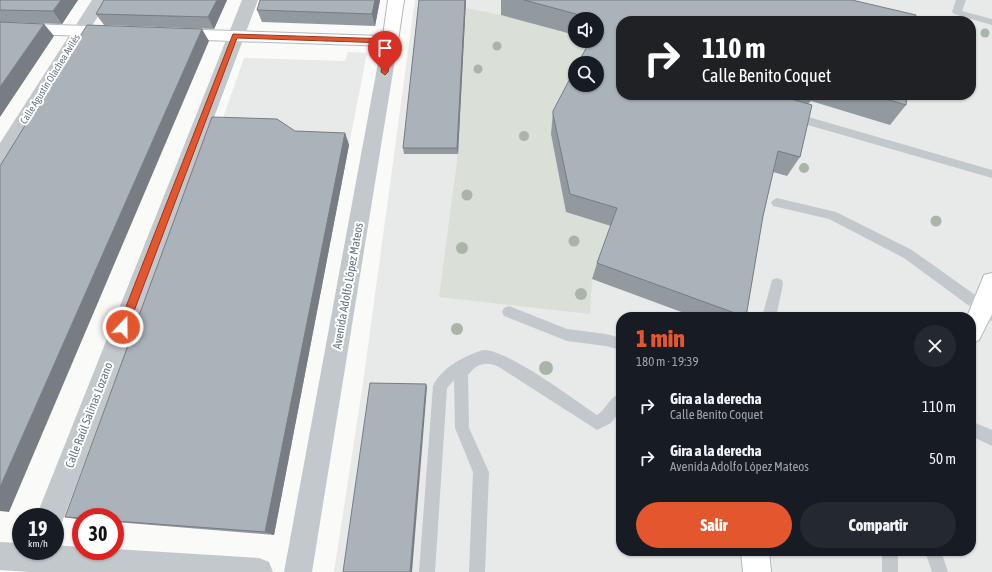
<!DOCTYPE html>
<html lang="es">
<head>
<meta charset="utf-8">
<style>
  body { margin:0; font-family:"Asap Condensed",sans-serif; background:#242831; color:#f1f3f6; height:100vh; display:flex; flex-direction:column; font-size:15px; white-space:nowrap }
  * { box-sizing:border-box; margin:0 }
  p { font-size:13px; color:#9ea1a6 }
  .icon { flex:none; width:22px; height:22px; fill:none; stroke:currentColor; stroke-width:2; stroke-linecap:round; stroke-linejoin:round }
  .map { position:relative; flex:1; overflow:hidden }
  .sheet { position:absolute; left:616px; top:312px; width:360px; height:244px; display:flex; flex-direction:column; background:#171b24; border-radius:16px; box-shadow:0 1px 3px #0004 }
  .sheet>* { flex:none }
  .hud { position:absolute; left:616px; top:16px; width:360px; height:84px; border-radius:16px; box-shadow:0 1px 3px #0004; background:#202124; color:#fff; overflow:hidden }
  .tools { position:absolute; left:568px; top:12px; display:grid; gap:8px }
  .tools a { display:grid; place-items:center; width:36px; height:36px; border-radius:50%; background:#171b24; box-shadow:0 1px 3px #0004; font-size:20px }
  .speed { position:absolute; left:12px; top:508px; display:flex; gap:8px; font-size:20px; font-weight:700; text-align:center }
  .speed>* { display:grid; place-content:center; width:52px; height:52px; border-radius:50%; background:#171b24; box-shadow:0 1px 3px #0004; line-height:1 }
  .speed small { font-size:10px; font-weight:400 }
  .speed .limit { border:6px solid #d22; background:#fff; color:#111 }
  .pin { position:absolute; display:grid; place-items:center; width:34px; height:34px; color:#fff; margin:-41px -17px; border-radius:50% 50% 50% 0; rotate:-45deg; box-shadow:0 0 4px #0007 }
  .pin .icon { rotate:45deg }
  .me { position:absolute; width:44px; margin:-22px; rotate:21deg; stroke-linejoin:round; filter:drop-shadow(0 0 3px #0008) }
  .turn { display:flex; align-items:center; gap:14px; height:84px; padding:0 20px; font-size:18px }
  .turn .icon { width:52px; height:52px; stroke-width:2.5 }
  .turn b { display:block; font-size:28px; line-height:34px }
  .round { display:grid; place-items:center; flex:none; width:42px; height:42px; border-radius:21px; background:#242831 }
  .headline { display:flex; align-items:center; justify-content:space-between; height:68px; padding:0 20px }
  h1 { font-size:24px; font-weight:800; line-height:30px; color:#e4572e }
  .cta { display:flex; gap:8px; margin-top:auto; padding:8px 20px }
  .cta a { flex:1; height:46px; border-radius:24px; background:#e4572e; color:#fff; font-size:16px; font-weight:800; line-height:46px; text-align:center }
  .cta a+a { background:#242831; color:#f1f3f6 }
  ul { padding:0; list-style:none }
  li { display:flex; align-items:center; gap:12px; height:52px; padding:0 20px }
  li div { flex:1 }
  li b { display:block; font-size:15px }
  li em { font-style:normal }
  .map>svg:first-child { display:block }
  .built { fill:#e8e9e9; fill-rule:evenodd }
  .green { fill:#dadfd7 }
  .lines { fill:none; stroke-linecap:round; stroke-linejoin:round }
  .secondary-casing { stroke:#b3babf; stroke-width:2 }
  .lane { fill:#c3c8cc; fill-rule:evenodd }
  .street { fill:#c3c8cc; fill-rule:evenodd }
  .secondary { fill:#fff; fill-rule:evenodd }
  .tree { fill:#aab4a7 }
  .wall { fill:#929a9f }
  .shaded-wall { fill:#777d82 }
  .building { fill:#aab3b9; stroke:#777d82 }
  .route { fill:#e4572e; stroke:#94391e }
  .labels { text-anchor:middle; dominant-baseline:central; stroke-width:4; stroke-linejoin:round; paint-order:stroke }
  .far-street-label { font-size:10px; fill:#657683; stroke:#fff }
  .street-label { font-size:12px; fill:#657683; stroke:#fff }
</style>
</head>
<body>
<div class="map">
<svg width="992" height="572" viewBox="0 0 992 572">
  <rect width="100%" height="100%" fill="#fafaf8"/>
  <!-- built -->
  <g class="built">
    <path d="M415,0H992V572H334L363,383ZM575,19H597V41H575ZM621,21H971V95H621ZM575,63H597V85H575ZM621,317H971V551H621Z"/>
    <polygon points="348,52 367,53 349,145 281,142 219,129 244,58 345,61"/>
  </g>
  <!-- green -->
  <polygon class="green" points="466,8 501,15 575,35 575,41 596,41 586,63 575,63 575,84 552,127 612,226 592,279 590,314 439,297 458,154"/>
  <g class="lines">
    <!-- secondary casing -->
    <g class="secondary-casing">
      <g id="secondary">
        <polygon points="388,0 404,0 398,41 396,45 390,46 175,39 169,38 167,34 169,30 175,29 383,36"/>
        <polygon points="0,23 113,27 119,28 121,32 119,36 113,37 0,33"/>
        <polygon points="992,273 992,314 979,340 971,344 971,317 967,317 984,275"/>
        <polygon points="741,551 769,551 771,572 743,572"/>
      </g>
    </g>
    <!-- lane -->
    <g class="lane">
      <polygon points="956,0 966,0 962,11 992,19 992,25 954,14 952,12"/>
      <polygon points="791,112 992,170 992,178 787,119 786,116 787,113"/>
      <polygon points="777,198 836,212 912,250 992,307 992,321 987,319 904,258 829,219 773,206 771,203 773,200"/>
      <polygon points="777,278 782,280 783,284 776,317 762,317 771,284 772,280"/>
      <polygon points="509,306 567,329 606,334 621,338 621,350 606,346 567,341 504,316 502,312 504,308"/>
      <path d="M483,350C505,348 575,400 597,415C607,409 609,396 621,394V410L611,423L597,430L499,367C486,361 477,363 468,375L469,428L489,472L485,572H469L473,472L455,428L454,380L447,388L435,572H419L433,386C441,368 464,356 483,350Z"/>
      <polygon points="971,421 992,430 992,446 971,436"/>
      <rect x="882" y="551" width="16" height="21"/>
      <polygon points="925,551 941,551 948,572 932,572"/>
    </g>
    <!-- street -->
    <g class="street">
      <polygon points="92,0 108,0 7,163 0,165 0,143"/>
      <polygon points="242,0 258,0 64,517 60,527 55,529 55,517 36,517"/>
      <polygon points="390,36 396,37 398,41 312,572 284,572 382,41 384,37"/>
      <polygon points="0,542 21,543 21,551 55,551 55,545 81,547 81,551 115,551 115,549 259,558 269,562 273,572 29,572 0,570"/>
    </g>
    <!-- secondary -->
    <use href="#secondary" class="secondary"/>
  </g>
  <!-- trees -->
  <g class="tree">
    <circle cx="985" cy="33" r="4.5"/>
    <circle cx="497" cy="46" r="4.5"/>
    <circle cx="478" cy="69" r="4.5"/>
    <circle cx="524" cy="136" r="5"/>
    <circle cx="804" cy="168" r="5"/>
    <circle cx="467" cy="195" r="5.5"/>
    <circle cx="936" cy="221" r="5.5"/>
    <circle cx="574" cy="241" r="5.5"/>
    <circle cx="462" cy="248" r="6"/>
    <circle cx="581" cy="294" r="6"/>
    <circle cx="457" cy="329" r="6"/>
    <circle cx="546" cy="368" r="7"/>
  </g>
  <!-- wall -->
  <g class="wall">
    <polygon points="0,0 78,0 62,24 0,22"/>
    <polygon points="227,0 214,29 104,25 96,14"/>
    <polygon points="380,0 375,26 262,22 257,10"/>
    <polygon points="419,0 466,0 458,154 404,154 403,148"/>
    <polygon points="501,0 852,0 621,95 907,95 906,105 890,125 811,101 808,104 800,157 787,176 773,172 763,216 746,317 695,317 592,279 597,263 611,226 566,212 551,134 553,111 597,41 597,19 575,19 575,35 501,15"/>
    <polygon points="295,131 345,133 349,145 274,535 115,522 115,517 81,517 81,520 65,517"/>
  </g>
  <!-- shaded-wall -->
  <g class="shaded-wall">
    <polygon points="61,0 78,0 62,24 53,11"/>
    <polygon points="217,0 227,0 214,29 208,17"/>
    <polygon points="375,0 380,0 375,26 372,14"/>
    <polygon points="465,0 466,0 458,154 457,148"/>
    <polygon points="44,24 54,36 0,117 0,87"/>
    <polygon points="202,29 209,41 9,512 0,511 0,487"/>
    <polygon points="345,133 349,145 274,535 265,532"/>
    <polygon points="426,384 427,387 412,572 410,572"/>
  </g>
  <!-- building -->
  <g class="building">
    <polygon points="0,0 61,0 53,11 0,10"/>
    <polygon points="104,0 217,0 208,17 96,14"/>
    <polygon points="260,0 375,0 372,14 257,10"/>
    <polygon points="419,0 465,0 457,148 403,148"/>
    <polygon points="524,0 852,0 916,15 915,21 621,21 621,95 777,95 812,105 800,157 778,151 763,216 746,317 597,263 617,208 570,194 553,114 553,111 575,69 575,85 597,85 597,63 578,63 590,41 597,41 597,28 601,21 597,20 597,19 595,19"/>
    <polygon points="0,22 44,24 0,87"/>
    <polygon points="87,25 202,29 0,487 0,166"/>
    <polygon points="873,95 907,95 906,105"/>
    <polygon points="212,117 277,119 295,131 345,133 265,532 115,521 115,517 81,517 81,518 65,517"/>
    <polygon points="370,383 426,384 410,572 343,572"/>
  </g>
  <!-- route -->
  <polygon class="route" points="233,34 390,39 393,41 388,72 385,75 381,72 386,43 237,38 128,327 126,330 123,332 119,330 118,327"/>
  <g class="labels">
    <!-- far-street labels -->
    <g class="far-street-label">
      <text transform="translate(50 79) rotate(-58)">Calle Agustín Olachea Avilés</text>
    </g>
    <!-- street labels -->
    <g class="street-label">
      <text transform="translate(348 286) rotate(-80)">Avenida Adolfo López Mateos</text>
      <text transform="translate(89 415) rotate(-69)">Calle Raúl Salinas Lozano</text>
    </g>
  </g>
</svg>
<div class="tools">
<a><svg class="icon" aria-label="sound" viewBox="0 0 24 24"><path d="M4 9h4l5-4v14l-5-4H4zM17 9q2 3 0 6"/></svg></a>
<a><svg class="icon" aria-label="search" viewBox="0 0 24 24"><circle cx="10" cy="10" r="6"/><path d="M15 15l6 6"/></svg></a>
</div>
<div class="speed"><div>19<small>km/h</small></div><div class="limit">30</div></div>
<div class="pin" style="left:385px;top:72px;background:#d93025"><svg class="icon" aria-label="arrive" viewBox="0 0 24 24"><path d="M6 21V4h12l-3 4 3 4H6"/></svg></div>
<svg class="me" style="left:123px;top:327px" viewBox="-20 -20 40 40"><circle r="17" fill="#e4572e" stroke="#fff" stroke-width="3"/><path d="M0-11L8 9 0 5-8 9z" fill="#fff"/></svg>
<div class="hud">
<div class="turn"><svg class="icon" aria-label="right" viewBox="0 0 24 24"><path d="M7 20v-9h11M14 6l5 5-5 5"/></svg><div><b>110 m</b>Calle Benito Coquet</div></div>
</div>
<section class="sheet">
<div class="headline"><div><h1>1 min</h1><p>180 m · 19:39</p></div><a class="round"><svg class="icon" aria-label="close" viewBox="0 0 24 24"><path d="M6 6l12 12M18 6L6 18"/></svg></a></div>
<ul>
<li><svg class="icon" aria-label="right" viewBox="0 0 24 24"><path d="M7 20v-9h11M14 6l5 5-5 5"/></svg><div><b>Gira a la derecha</b><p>Calle Benito Coquet</p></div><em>110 m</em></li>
<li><svg class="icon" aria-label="right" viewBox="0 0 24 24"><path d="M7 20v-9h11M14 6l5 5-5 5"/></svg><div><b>Gira a la derecha</b><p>Avenida Adolfo López Mateos</p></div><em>50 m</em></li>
</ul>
<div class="cta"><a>Salir</a><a>Compartir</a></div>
</section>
</div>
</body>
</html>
